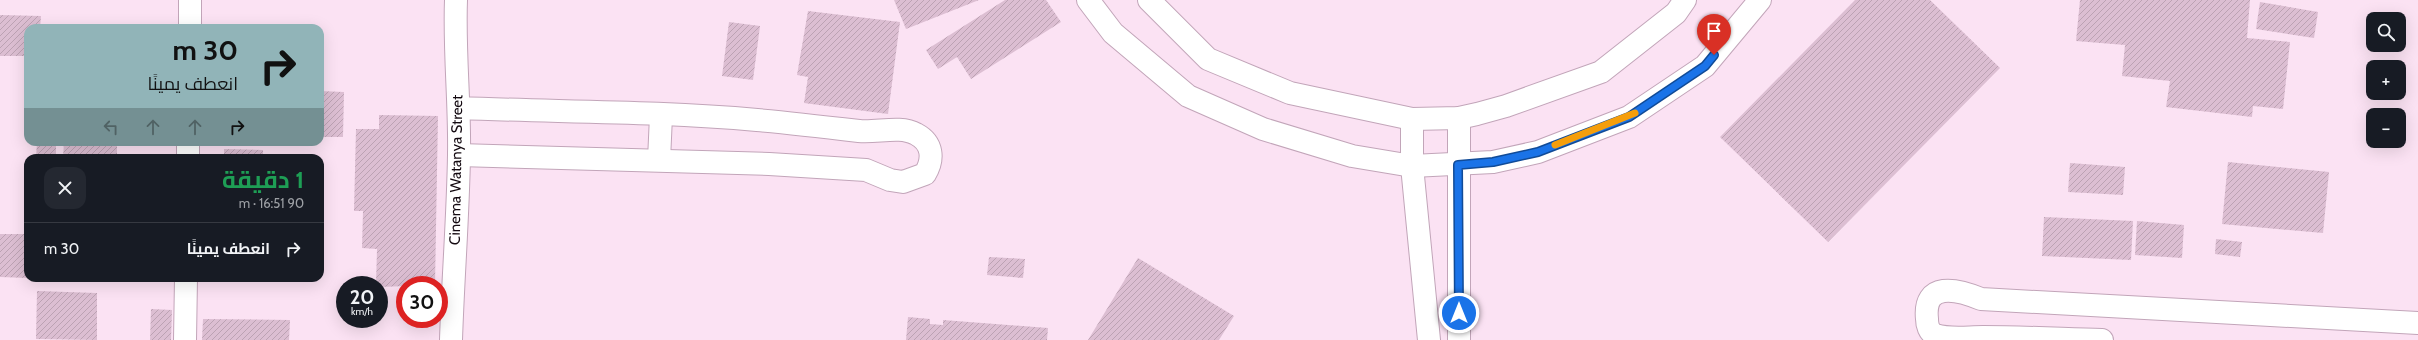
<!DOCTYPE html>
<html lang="ar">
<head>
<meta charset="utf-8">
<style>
  body { margin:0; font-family:Cabin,Cairo,sans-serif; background:#242831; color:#f1f3f6; direction:rtl; height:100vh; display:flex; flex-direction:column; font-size:15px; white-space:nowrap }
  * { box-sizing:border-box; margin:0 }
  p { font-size:13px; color:#9ea1a6 }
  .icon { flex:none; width:22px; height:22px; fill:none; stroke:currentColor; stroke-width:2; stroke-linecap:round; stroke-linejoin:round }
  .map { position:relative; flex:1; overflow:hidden; direction:ltr }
  .drawer { position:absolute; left:24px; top:154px; width:300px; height:128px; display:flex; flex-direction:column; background:#171b24; border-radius:12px; box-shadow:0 4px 16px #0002; direction:rtl }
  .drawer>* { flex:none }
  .banner { position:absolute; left:24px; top:24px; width:300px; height:122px; border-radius:12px; box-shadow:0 4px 16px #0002; direction:rtl; background:#91b4b8; color:#111; overflow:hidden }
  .controls { position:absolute; left:2366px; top:12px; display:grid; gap:8px }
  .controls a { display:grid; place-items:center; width:40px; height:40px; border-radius:8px; background:#171b24; box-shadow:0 4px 16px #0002; font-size:20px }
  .speed { position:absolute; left:336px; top:276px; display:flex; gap:8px; font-size:20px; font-weight:700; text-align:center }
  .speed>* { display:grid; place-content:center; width:52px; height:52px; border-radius:50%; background:#171b24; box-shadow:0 4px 16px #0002; line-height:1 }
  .speed small { font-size:10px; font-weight:400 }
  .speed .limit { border:6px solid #d22; background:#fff; color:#111 }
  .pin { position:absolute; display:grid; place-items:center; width:34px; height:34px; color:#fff; margin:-41px -17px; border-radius:50% 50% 50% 0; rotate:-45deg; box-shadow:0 0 4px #0007 }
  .pin .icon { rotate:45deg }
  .me { position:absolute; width:44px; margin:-22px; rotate:0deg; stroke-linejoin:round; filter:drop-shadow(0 0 3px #0008) }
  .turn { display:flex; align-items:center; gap:14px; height:84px; padding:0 20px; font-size:18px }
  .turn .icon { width:52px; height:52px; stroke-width:2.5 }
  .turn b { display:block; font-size:28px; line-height:34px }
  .lanes { display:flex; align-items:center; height:38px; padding:0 20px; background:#0003; justify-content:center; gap:20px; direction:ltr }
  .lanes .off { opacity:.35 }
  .round { display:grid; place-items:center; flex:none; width:42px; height:42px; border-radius:12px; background:#242831 }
  .headline { display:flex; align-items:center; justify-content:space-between; height:68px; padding:0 20px }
  h1 { font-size:24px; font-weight:700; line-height:30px; color:#1e9e55 }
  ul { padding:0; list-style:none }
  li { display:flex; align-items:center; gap:12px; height:52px; padding:0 20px; border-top:1px solid #363941 }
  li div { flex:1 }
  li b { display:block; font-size:15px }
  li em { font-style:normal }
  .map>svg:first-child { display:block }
  .building { fill:url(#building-hatch) }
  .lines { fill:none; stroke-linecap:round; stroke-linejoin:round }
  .minor-casing { stroke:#c2a5b9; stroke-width:24 }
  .minor { stroke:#fff; stroke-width:22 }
  .route-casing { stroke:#114b97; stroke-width:10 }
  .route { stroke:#1a73e8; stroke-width:7 }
  .slow { stroke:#f59e0b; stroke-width:7 }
  .labels { text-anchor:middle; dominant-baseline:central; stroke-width:3.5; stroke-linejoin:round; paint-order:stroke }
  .street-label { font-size:15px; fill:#130910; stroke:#fff }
</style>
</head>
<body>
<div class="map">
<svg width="2418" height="340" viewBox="0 0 2418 340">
  <defs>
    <pattern id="building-hatch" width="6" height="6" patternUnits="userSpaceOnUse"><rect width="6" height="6" fill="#dcbed2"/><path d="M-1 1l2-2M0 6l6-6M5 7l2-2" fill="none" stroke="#bca2b3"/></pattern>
  </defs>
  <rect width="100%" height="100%" fill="#fbe2f3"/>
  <!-- building -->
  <g class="building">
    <polygon points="894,0 979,0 906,29"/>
    <polygon points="1005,0 1046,0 1061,22 971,79 957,57 938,69 926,50"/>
    <polygon points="1855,0 1930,0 2000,68 1828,242 1720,137"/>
    <polygon points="2080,0 2250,0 2247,38 2290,42 2283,109 2253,106 2252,117 2166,107 2170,81 2122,76 2125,45 2076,41"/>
    <polygon points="2260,2 2318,12 2314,38 2256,29"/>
    <polygon points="808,11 900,22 888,114 804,103 808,77 797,75"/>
    <polygon points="0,15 41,16 40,28 28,28 28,56 0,56"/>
    <polygon points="729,22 760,26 753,80 722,76"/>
    <polygon points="320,91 344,92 343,137 320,137"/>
    <polygon points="379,115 438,116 435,285 379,287 379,285 376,285 377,249 362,248 363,211 354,211 356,129 379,129"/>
    <polygon points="37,142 56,142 56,158 36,158"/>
    <polygon points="64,142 117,142 117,158 63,158"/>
    <polygon points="224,149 263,150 263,158 224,158"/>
    <polygon points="2228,162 2329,172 2323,233 2222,224"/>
    <polygon points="2070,163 2125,167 2123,195 2068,192"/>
    <polygon points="2044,217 2133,221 2131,260 2042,256"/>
    <polygon points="2137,221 2184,225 2182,258 2135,255"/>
    <polygon points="0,234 28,234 28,278 0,277"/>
    <polygon points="2216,239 2242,242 2240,257 2215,254"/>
    <polygon points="989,257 1025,259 1023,278 987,275"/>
    <polygon points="1138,258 1234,316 1219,340 1088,340"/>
    <polygon points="37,291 97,293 97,340 36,339"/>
    <polygon points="151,309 172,310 171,340 150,340"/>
    <polygon points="908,317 930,319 930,324 943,325 943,320 1048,328 1047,340 906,340"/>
    <polygon points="203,319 290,320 289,340 202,340"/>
  </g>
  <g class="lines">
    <!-- minor casing -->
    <g class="minor-casing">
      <g id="minor">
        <polyline points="1088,0 1113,33 1188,96 1263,129 1352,156 1412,166 1493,162 1538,152 1629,117 1705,66 1760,0"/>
        <polyline points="1149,0 1208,59 1290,93 1412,119 1459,118 1477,114 1506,106 1601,72 1676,13 1685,0"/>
        <polyline points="190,28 190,0"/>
        <path d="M459,108C558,112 658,111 757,120C791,123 825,127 859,131C877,133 900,125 916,134C933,143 934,159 925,174L903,182L890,180L866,170L769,164L459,155"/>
        <polyline points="1459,118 1459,340"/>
        <polyline points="1412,119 1412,166 1429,340"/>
        <polyline points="188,158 188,142"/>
        <polyline points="659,160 661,116"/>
        <polyline points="185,340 186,278"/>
        <path d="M451,340C453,278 458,217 459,155C460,103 454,52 456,0"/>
        <path d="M2102,340C2062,339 2023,337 1983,337C1967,337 1950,340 1935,335C1929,332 1927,325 1927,319C1923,281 1957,289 1981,299L2418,323"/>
      </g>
    </g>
    <!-- minor -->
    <use href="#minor" class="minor"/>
  </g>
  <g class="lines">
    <!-- route casing -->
    <g class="route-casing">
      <polyline id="route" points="1459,313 1458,165 1493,162 1538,152 1629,117 1705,66 1714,55"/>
    </g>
    <!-- route -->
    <use href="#route" class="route"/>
    <!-- slow -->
    <polyline class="slow" points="1555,145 1635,113"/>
  </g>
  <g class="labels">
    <!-- street labels -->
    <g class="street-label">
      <text transform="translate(456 170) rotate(-89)">Cinema Watanya Street</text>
    </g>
  </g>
</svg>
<div class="controls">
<a><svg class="icon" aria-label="search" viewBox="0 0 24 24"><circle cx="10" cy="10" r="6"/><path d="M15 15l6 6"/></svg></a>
<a>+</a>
<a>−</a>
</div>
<div class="speed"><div>20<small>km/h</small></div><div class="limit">30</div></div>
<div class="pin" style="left:1714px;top:55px;background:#d93025"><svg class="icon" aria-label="arrive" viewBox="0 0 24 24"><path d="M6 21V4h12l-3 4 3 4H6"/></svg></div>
<svg class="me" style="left:1459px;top:313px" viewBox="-20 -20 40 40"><circle r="17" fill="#1a73e8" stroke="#fff" stroke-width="3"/><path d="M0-11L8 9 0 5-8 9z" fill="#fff"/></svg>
<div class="banner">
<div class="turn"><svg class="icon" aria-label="right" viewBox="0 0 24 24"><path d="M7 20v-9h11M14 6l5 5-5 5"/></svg><div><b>30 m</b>انعطف يمينًا</div></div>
<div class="lanes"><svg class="icon off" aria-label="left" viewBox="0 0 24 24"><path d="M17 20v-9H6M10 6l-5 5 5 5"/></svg><svg class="icon off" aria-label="ahead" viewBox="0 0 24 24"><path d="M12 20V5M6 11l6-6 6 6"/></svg><svg class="icon off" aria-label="ahead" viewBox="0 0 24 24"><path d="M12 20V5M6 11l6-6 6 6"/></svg><svg class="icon" aria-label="right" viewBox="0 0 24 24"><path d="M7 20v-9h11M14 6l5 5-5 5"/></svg></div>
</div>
<section class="drawer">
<div class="headline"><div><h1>1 دقيقة</h1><p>90 m · 16:51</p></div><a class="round"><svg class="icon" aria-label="close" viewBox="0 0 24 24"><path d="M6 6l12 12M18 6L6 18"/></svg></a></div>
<ul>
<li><svg class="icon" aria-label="right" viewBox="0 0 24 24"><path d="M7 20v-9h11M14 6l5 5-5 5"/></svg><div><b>انعطف يمينًا</b></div><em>30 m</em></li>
</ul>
</section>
</div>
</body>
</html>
